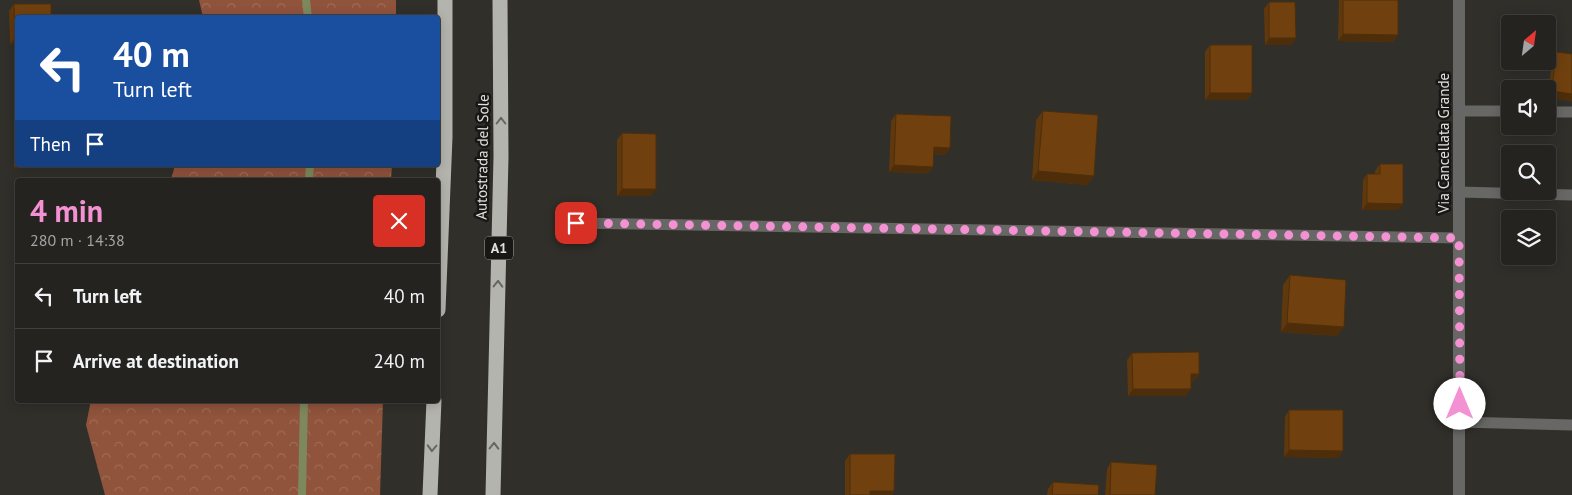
<!DOCTYPE html>
<html lang="en">
<head>
<meta charset="utf-8">
<style>
  body { margin:0; font-family:"PT Sans",sans-serif; background:#2d2b29; color:#f1f3f6; height:100vh; display:flex; flex-direction:column; font-size:19px; white-space:nowrap }
  * { box-sizing:border-box; margin:0 }
  p { font-size:16px; color:#a3a4a5 }
  .icon { flex:none; width:28px; height:28px; fill:none; stroke:currentColor; stroke-width:2; stroke-linecap:round; stroke-linejoin:round }
  .map { position:relative; flex:1; overflow:hidden }
  .drawer { position:absolute; left:15px; top:178px; width:425px; height:225px; display:flex; flex-direction:column; background:#252320; border-radius:5px; box-shadow:0 2px 12px #0003,0 0 0 1px #42403e }
  .drawer>* { flex:none }
  .top-card { position:absolute; left:15px; top:15px; width:425px; height:152px; border-radius:5px; box-shadow:0 2px 12px #0003,0 0 0 1px #42403e; background:#1a4fa0; color:#fff; overflow:hidden }
  .needle { width:32px; rotate:29deg }
  .buttons { position:absolute; left:1501px; top:15px; display:grid; gap:10px }
  .buttons a { display:grid; place-items:center; width:55px; height:55px; border-radius:5px; background:#252320; box-shadow:0 2px 12px #0003,0 0 0 1px #42403e; font-size:25px }
  .pin { position:absolute; display:grid; place-items:center; width:42px; height:42px; color:#fff; margin:-21px; border-radius:10px; box-shadow:0 2px 8px #0006 }
  .me { position:absolute; width:55px; margin:-28px; rotate:0deg; stroke-linejoin:round; filter:drop-shadow(0 0 4px #0008) }
  .turn { display:flex; align-items:center; gap:18px; height:105px; padding:0 15px; font-size:22px }
  .turn .icon { width:65px; height:65px; stroke-width:2.5 }
  .turn b { display:block; font-size:35px; line-height:42px }
  .then { display:flex; align-items:center; height:48px; padding:0 15px; background:#0003; gap:10px; font-size:19px }
  .round { display:grid; place-items:center; flex:none; width:52px; height:52px; border-radius:5px; background:#2d2b29 }
  .headline { display:flex; align-items:center; justify-content:space-between; height:85px; padding:0 15px }
  h1 { font-size:30px; font-weight:800; line-height:38px; color:#f491d3 }
  ul { padding:0; list-style:none }
  li { display:flex; align-items:center; gap:15px; height:65px; padding:0 15px; border-top:1px solid #42403e }
  li div { flex:1 }
  li b { display:block; font-size:19px }
  li em { font-style:normal }
  .map>svg:first-child { display:block }
  .forest { fill:url(#forest-crowns) }
  .lines { fill:none; stroke-linecap:round; stroke-linejoin:round }
  .stream { stroke:#7d885c; stroke-width:8 }
  .service { stroke:#676765; stroke-width:11 }
  .minor { stroke:#676765; stroke-width:12 }
  .motorway { stroke:#b4b4ae; stroke-width:15 }
  .wall { fill:#60380d }
  .shaded-wall { fill:#4e2e0a }
  .building { fill:#70410f; stroke:#4e2e0a }
  .oneway { stroke:#666662 }
  .route { stroke:#f491d3; stroke-width:9; stroke-dasharray:0 16.2 }
  .labels { text-anchor:middle; dominant-baseline:central; stroke-width:5; stroke-linejoin:round; paint-order:stroke }
  .shield { fill:#181715; stroke:#a5a4a1; stroke-width:1 }
  .shield-label { font-size:14px; font-weight:bold; fill:#e2e0dd }
  .street-label { font-size:15px; fill:#e2e0dd; stroke:#181715 }
</style>
</head>
<body>
<div class="map">
<svg width="1572" height="495" viewBox="0 0 1572 495">
  <defs>
    <pattern id="forest-crowns" width="20" height="18" patternUnits="userSpaceOnUse" patternTransform="scale(1.25)"><rect width="20" height="18" fill="#90533c"/><path d="M2 6a3 3 0 1 1 6 0M12 15a3 3 0 1 1 6 0" fill="none" stroke="#9f6b58"/></pattern>
  </defs>
  <rect width="100%" height="100%" fill="#312f2a"/>
  <!-- forest -->
  <g class="forest">
    <polygon points="199,0 396,0 396,17 203,17"/>
    <polygon points="175,165 392,165 391,180 171,180"/>
    <polygon points="91,400 383,400 380,495 105,495 86,425"/>
  </g>
  <g class="lines">
    <!-- stream -->
    <g class="stream">
      <polyline points="306,0 308,18"/>
      <polyline points="309,180 310,165"/>
      <polyline points="302,495 304,400"/>
    </g>
    <!-- service -->
    <g class="service">
      <polyline points="1459,111 1510,111"/>
      <polyline points="1548,112 1572,112"/>
      <polyline points="1459,192 1572,195"/>
      <polyline points="576,223 1459,238"/>
      <polyline points="1460,422 1572,425"/>
    </g>
    <!-- minor -->
    <polyline class="minor" points="1459,495 1459,0"/>
    <!-- motorway -->
    <g class="motorway">
      <polyline points="438,310 445,137 445,0"/>
      <polyline points="430,495 434,400"/>
      <polyline points="493,495 501,157 500,0"/>
    </g>
  </g>
  <!-- wall -->
  <g class="wall">
    <polygon points="1339,0 1398,0 1393,42 1338,41"/>
    <polygon points="1269,2 1296,38 1291,45 1265,45 1264,9"/>
    <polygon points="14,4 18,18 18,85 16,85 15,44 10,44 9,11"/>
    <polygon points="1210,45 1252,93 1247,100 1205,100 1205,52"/>
    <polygon points="1556,52 1572,54 1572,101 1548,98 1552,59"/>
    <polygon points="1043,111 1094,176 1087,185 1032,180 1036,120"/>
    <polygon points="896,114 950,148 945,155 934,154 933,167 928,173 889,172 891,121"/>
    <polygon points="622,133 651,196 617,196 617,140"/>
    <polygon points="18,143 18,165 53,168 14,168 14,148"/>
    <polygon points="1380,164 1398,210 1362,210 1363,180 1367,174 1375,174 1375,171"/>
    <polygon points="1290,275 1337,336 1281,332 1283,285"/>
    <polygon points="1132,353 1199,374 1194,381 1191,381 1186,396 1128,396 1127,360"/>
    <polygon points="1289,410 1338,458 1284,457 1285,417"/>
    <polygon points="850,454 894,491 892,495 845,495 845,461"/>
    <polygon points="1111,462 1155,495 1105,495 1107,469"/>
    <polygon points="1053,482 1098,495 1047,495 1048,489"/>
  </g>
  <!-- shaded-wall -->
  <g class="shaded-wall">
    <polygon points="1343,34 1398,35 1393,42 1338,41"/>
    <polygon points="15,38 18,38 18,41 15,44 10,44"/>
    <polygon points="1269,38 1296,38 1291,45 1265,45"/>
    <polygon points="1552,91 1572,94 1572,101 1548,98"/>
    <polygon points="1210,93 1252,93 1247,100 1205,100"/>
    <polygon points="934,147 950,148 945,155 929,154"/>
    <polygon points="18,164 18,165 55,165 53,168 14,168"/>
    <polygon points="894,165 933,167 928,173 889,172"/>
    <polygon points="1038,171 1094,176 1087,185 1032,180"/>
    <polygon points="622,189 656,189 651,196 617,196"/>
    <polygon points="1367,203 1403,204 1398,210 1362,210"/>
    <polygon points="1287,323 1344,327 1337,336 1281,332"/>
    <polygon points="1191,374 1199,374 1194,381 1186,381"/>
    <polygon points="1133,389 1191,389 1186,396 1128,396"/>
    <polygon points="1289,450 1343,451 1338,458 1284,457"/>
    <polygon points="870,491 894,491 892,495 868,495"/>
  </g>
  <!-- building -->
  <g class="building">
    <polygon points="1343,0 1398,0 1398,35 1343,34"/>
    <polygon points="1269,2 1295,2 1296,38 1269,38"/>
    <polygon points="14,4 51,4 51,18 18,18 18,38 15,38"/>
    <rect x="1210" y="45" width="42" height="48"/>
    <polygon points="1556,52 1572,54 1572,94 1552,91"/>
    <polygon points="1043,111 1098,115 1094,176 1038,171"/>
    <polygon points="896,114 951,116 950,148 934,147 933,167 894,165"/>
    <polygon points="622,133 656,134 656,189 622,189"/>
    <polygon points="1380,164 1403,164 1403,204 1367,203 1367,174 1380,174"/>
    <polygon points="1290,275 1346,280 1344,327 1287,323"/>
    <polygon points="1199,352 1199,374 1191,374 1191,389 1133,389 1132,353"/>
    <polygon points="1289,410 1343,410 1343,451 1289,450"/>
    <polygon points="850,454 895,454 894,491 870,491 870,495 850,495"/>
    <polygon points="1111,462 1157,465 1155,495 1110,495"/>
    <polygon points="1053,482 1099,485 1098,495 1052,495"/>
  </g>
  <!-- one-way arrows -->
  <defs><path id="oneway-chevron" d="M-2-3.5L2.5 0L-2 3.5" fill="none" stroke-width="1.6" stroke-linecap="round" stroke-linejoin="round" transform="scale(1.25)"/></defs>
  <g class="oneway">
    <use href="#oneway-chevron" transform="translate(501 121) rotate(-90)"/>
    <use href="#oneway-chevron" transform="translate(498 284) rotate(-89)"/>
    <use href="#oneway-chevron" transform="translate(494 446) rotate(-89)"/>
    <use href="#oneway-chevron" transform="translate(432 448) rotate(92)"/>
  </g>
  <g class="lines">
    <!-- route -->
    <polyline class="route" points="576,223 1459,238 1460,404"/>
  </g>
  <g class="labels">
    <!-- shield labels -->
    <rect class="shield" x="485" y="236.5" width="28" height="23" rx="4"/>
    <g class="shield-label">
      <text x="499" y="248">A1</text>
    </g>
    <!-- street labels -->
    <g class="street-label">
      <text transform="translate(1443 143) rotate(-90)">Via Cancellata Grande</text>
      <text transform="translate(482 157) rotate(-89)">Autostrada del Sole</text>
    </g>
  </g>
</svg>
<div class="buttons">
<a><svg class="needle" viewBox="-14 -14 28 28"><path d="M0-13l5 13h-10z" fill="#e53935"/><path d="M0 13l5-13h-10z" fill="#a3a4a5"/></svg></a>
<a><svg class="icon" aria-label="sound" viewBox="0 0 24 24"><path d="M4 9h4l5-4v14l-5-4H4zM17 9q2 3 0 6"/></svg></a>
<a><svg class="icon" aria-label="search" viewBox="0 0 24 24"><circle cx="10" cy="10" r="6"/><path d="M15 15l6 6"/></svg></a>
<a><svg class="icon" aria-label="layers" viewBox="0 0 24 24"><path d="M12 4l9 5-9 5-9-5zM3 14l9 5 9-5"/></svg></a>
</div>
<div class="pin" style="left:576px;top:223px;background:#d93025"><svg class="icon" aria-label="arrive" viewBox="0 0 24 24"><path d="M6 21V4h12l-3 4 3 4H6"/></svg></div>
<svg class="me" style="left:1460px;top:404px" viewBox="-20 -20 40 40"><circle r="19" fill="#fff"/><path d="M0-13L10 11 0 6-10 11z" fill="#f491d3"/></svg>
<div class="top-card">
<div class="turn"><svg class="icon" aria-label="left" viewBox="0 0 24 24"><path d="M17 20v-9H6M10 6l-5 5 5 5"/></svg><div><b>40 m</b>Turn left</div></div>
<div class="then">Then<svg class="icon" aria-label="arrive" viewBox="0 0 24 24"><path d="M6 21V4h12l-3 4 3 4H6"/></svg></div>
</div>
<section class="drawer">
<div class="headline"><div><h1>4 min</h1><p>280 m · 14:38</p></div><a class="round" style="background:#d93025;color:#fff"><svg class="icon" aria-label="close" viewBox="0 0 24 24"><path d="M6 6l12 12M18 6L6 18"/></svg></a></div>
<ul>
<li><svg class="icon" aria-label="left" viewBox="0 0 24 24"><path d="M17 20v-9H6M10 6l-5 5 5 5"/></svg><div><b>Turn left</b></div><em>40 m</em></li>
<li><svg class="icon" aria-label="arrive" viewBox="0 0 24 24"><path d="M6 21V4h12l-3 4 3 4H6"/></svg><div><b>Arrive at destination</b></div><em>240 m</em></li>
</ul>
</section>
</div>
</body>
</html>
